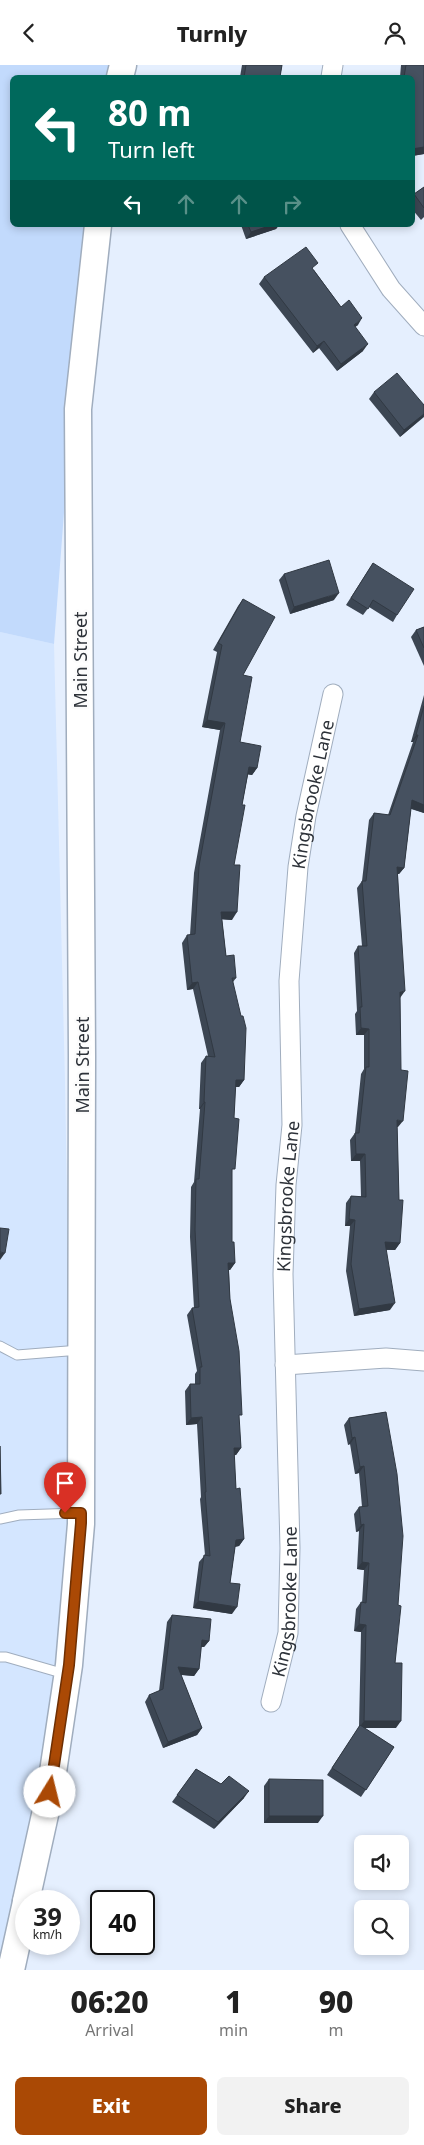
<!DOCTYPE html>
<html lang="en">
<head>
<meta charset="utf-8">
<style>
  body { margin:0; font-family:"Noto Sans",sans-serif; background:#f2f2f2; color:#222; height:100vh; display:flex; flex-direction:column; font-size:19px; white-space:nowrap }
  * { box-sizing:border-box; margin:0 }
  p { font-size:16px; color:#767676 }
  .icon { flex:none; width:28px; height:28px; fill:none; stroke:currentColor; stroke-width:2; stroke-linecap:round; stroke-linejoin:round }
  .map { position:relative; height:1905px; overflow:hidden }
  .drawer { display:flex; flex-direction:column; background:#fff; flex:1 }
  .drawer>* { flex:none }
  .top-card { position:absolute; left:10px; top:10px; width:405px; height:152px; border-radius:8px; box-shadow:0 2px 8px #0003; background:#00695c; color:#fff; overflow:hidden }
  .tools { position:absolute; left:354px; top:1770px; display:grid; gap:10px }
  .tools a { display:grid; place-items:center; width:55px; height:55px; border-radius:8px; background:#fff; box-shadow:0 2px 8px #0003; font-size:25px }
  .speed { position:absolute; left:15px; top:1825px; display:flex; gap:10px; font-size:25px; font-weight:700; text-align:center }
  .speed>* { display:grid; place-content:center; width:65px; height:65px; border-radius:50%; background:#fff; box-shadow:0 2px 8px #0003; line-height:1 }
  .speed small { font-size:12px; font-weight:400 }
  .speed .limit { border:2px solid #111; border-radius:8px; background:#fff; color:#111 }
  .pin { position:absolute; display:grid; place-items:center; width:42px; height:42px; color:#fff; margin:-51px -21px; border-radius:50% 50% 50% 0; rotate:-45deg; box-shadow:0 0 5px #0007 }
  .pin .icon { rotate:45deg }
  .me { position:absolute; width:55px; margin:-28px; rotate:9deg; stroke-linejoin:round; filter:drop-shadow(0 0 4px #0008) }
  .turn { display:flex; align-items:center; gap:18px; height:105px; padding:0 15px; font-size:22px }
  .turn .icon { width:65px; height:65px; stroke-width:2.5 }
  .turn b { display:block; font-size:35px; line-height:42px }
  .lanes { display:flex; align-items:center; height:48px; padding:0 15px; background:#0003; justify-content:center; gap:25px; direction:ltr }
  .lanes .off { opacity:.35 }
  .eta { display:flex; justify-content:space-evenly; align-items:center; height:85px; text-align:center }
  .eta b { font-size:30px; font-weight:800; line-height:35px }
  .button { display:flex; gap:10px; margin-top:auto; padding:10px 15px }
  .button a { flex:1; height:58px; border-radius:8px; background:#aa4905; color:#fff; font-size:20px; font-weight:800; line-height:58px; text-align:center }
  .button a+a { background:#f2f2f2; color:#222 }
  header { display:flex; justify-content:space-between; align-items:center; height:65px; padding:0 15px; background:#fff; font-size:22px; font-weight:800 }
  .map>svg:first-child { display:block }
  .built { fill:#d4e6ff }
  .green { fill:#c2dafc }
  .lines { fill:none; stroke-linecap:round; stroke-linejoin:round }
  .lane-casing { stroke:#a0adbe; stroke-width:11 }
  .street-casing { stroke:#a0adbe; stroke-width:21 }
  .secondary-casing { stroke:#a0adbe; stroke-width:29 }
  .lane { stroke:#fff; stroke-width:9 }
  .street { stroke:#fff; stroke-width:19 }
  .secondary { stroke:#fff; stroke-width:26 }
  .wall { fill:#3c4653 }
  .shaded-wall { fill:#313943 }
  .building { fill:#465160; stroke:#313943 }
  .route-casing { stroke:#6e2f03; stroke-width:12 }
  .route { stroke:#aa4905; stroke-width:9 }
  .labels { text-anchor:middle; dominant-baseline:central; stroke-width:5; stroke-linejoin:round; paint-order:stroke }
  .street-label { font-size:18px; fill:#2d3239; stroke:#fcfcfc }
</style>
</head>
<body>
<header><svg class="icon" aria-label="back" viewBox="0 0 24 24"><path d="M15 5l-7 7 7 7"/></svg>Turnly<svg class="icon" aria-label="person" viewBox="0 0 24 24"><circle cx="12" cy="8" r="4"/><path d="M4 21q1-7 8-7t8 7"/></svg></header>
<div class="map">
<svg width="424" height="1905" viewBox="0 0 424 1905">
  <rect width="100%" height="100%" fill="#e5effe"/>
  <!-- built -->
  <polygon class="built" points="0,567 54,579 65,1016 71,1368 67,1601 0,1895"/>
  <!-- green -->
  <polygon class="green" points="0,0 125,0 122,12 12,12 12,160 98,160 74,316 54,579 0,567"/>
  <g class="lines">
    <!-- lane casing -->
    <g class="lane-casing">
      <g id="lane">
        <polyline points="0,1281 17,1290 80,1285"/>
        <polyline points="0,1454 19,1450 78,1448"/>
        <polyline points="0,1592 6,1592 65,1609"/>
      </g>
    </g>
    <!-- street casing -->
    <g class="street-casing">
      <g id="street">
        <polyline points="331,12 333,0"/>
        <polyline points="350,160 391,224 424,261"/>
        <polyline points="285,1300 386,1293 424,1296"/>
        <path id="s1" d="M271,1637L288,1568L290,1483L283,1209L286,1120L292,1060L289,916L298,802L306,751L333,629"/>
      </g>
    </g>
    <!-- secondary casing -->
    <g class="secondary-casing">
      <g id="secondary">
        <polyline points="120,12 123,0"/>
        <polyline points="26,1836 50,1727 69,1600 81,1459 82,991 78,344 98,160"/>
        <polyline points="11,1905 26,1837"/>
      </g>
    </g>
    <!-- lane -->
    <use href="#lane" class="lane"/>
    <!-- street -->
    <use href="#street" class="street"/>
    <!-- secondary -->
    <use href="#secondary" class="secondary"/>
  </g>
  <!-- wall -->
  <g class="wall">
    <polygon points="242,0 282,0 280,12 240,12"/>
    <polygon points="401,0 424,0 424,89 412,91 412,12 400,12"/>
    <polygon points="424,122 424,152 421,155 412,144 412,131 414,129"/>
    <polygon points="241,160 279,160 276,164 246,174"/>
    <polygon points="314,205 341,242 358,260 355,262 363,286 337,306 319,283 313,288 259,219 264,212"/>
    <polygon points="374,327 424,340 424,352 400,372 369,334"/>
    <polygon points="373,498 397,550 393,557 369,542 363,550 346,540"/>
    <polygon points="284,509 334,535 290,549 279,515"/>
    <polygon points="243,534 243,610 240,677 257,703 252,710 248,709 242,740 234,800 232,855 222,854 226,891 236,913 233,917 244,1015 239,1022 235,1022 232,1108 232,1177 235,1198 230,1205 229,1205 230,1234 241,1383 236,1390 234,1390 236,1424 244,1474 239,1481 235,1482 230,1518 232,1549 193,1543 199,1497 205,1490 200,1434 201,1432 197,1359 186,1360 185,1326 190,1319 195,1319 195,1309 197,1306 187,1250 192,1243 194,1243 190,1172 191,1122 194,1117 200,1044 199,1044 201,998 206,991 208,991 193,924 187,925 182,878 187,870 190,870 194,808 220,665 202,662 217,587 213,585 238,541"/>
    <polygon points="424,562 424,601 411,572 416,565"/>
    <polygon points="424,630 424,748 411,744 404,803 399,809 398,809 400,933 398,1062 397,1062 400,1178 395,1185 386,1185 390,1245 354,1251 346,1206 350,1161 345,1161 346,1138 351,1131 361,1132 360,1096 351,1096 350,1075 355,1068 361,1009 364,1004 364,970 356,970 355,949 357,946 354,888 358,881 362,881 357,823 362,816 369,755 374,748 388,750 413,677 411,677"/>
    <polygon points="386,1347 398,1540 395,1598 396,1663 364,1663 394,1682 361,1732 327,1710 359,1662 361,1567 354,1566 356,1544 361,1537 362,1538 364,1505 357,1504 359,1466 356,1467 354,1449 359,1442 362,1442 359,1408 355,1409 350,1379 348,1380 344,1360 349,1353"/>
    <polygon points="172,1550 209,1576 204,1582 201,1582 199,1604 194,1611 181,1610 202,1663 197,1670 163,1683 145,1637 149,1630 159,1626 167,1557"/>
    <polygon points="196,1704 244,1733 214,1764 172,1737"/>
    <polygon points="269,1714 318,1758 264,1758 264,1721"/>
  </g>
  <!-- shaded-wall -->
  <g class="shaded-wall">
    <polygon points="424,82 424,89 412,91 412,84"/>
    <polygon points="272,160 279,160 276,164 246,174 251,167"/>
    <polygon points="362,253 358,260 349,266 354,260"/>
    <polygon points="324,276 319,283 313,288 317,281"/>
    <polygon points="368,279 363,286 337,306 341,299"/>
    <polygon points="424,349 423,352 400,372 404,365"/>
    <polygon points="339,528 334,535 290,549 294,542"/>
    <polygon points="207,655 225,658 220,665 202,662"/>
    <polygon points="416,670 418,670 413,677 411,677"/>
    <polygon points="249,702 257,703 252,710 244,709"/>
    <polygon points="412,735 424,740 424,748 407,742"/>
    <polygon points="397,802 404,803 399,809 393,809"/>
    <polygon points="221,847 237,847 232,855 216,854"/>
    <polygon points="198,917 193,924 187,925 192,918"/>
    <polygon points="405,926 400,933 400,927"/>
    <polygon points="361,963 369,964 364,970 356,970"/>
    <polygon points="236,1015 244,1015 239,1022 231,1022"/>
    <polygon points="204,1037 205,1037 200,1044 199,1044"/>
    <polygon points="397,1055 403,1056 398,1062 392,1062"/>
    <polygon points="356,1089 365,1089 360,1096 351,1096"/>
    <polygon points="349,1154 355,1155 350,1161 345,1161"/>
    <polygon points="385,1177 400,1178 395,1185 380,1184"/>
    <polygon points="0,1187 5,1188 0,1195"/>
    <polygon points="228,1198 235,1198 230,1205 223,1205"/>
    <polygon points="395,1238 390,1245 354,1251 359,1244"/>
    <polygon points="202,1352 197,1359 186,1360 191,1353"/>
    <polygon points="355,1372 350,1379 348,1380 352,1373"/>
    <polygon points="234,1383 241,1383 236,1390 229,1391"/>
    <polygon points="364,1401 359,1408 355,1409 360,1402"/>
    <polygon points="364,1459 359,1466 356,1467 361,1460"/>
    <polygon points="244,1474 239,1481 231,1482 236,1475"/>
    <polygon points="362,1497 369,1498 364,1505 357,1504"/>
    <polygon points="198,1536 237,1542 232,1549 193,1543"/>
    <polygon points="359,1559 366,1560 361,1567 354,1566"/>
    <polygon points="202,1575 209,1576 204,1582 197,1582"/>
    <polygon points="178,1602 199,1604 194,1611 173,1609"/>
    <polygon points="364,1656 401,1656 396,1663 359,1663"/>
    <polygon points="202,1663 197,1670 163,1683 168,1677"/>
    <polygon points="249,1726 244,1733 214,1764 218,1757"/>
    <polygon points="269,1751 323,1751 318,1758 264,1758"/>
  </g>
  <!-- building -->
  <g class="building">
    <polygon points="246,0 282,0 280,12 244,12"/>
    <polygon points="406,0 424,0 424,82 412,84 412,12 404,12"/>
    <polygon points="424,122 424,143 414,129"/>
    <polygon points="248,160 272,160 251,167"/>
    <polygon points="306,182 318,198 312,203 341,242 349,235 362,253 354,260 368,279 341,299 324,276 317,281 264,212"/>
    <polygon points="397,308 424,340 424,349 404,365 374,327"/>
    <polygon points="329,495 339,528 294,542 284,509"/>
    <polygon points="373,498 414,524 397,550 373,535 368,544 351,533"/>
    <polygon points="243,534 275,552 243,610 252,612 240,677 261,681 257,703 249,702 242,740 245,740 234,800 240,800 237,847 221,847 226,891 234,890 236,913 232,913 241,951 243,951 246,963 244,1015 236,1015 234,1053 239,1054 235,1104 232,1104 232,1177 234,1177 235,1198 228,1198 230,1234 239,1286 242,1350 239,1350 241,1383 234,1383 236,1424 240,1423 244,1474 236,1475 230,1518 240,1519 237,1542 198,1536 204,1490 210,1491 205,1427 206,1427 202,1352 191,1353 190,1319 200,1319 200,1302 202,1302 192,1243 199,1242 195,1165 196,1114 199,1114 205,1037 204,1037 206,991 215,992 198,917 192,918 187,870 195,869 199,801 225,658 207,655 222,580 218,578"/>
    <polygon points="424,562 424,583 416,565"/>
    <polygon points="424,641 424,740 412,735 404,803 397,802 405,926 400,927 401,1005 408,1006 403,1056 397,1055 399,1135 403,1135 400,1178 385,1177 395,1238 359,1244 351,1199 355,1155 349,1154 351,1131 366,1132 365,1089 356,1089 355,1068 359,1068 366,1002 369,1002 369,964 361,963 360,942 362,942 358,881 367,881 362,816 366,816 374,748 390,750 418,670 416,670"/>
    <polygon points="0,1163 9,1164 5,1188 0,1187"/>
    <polygon points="386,1347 397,1409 403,1471 398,1540 401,1541 395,1598 402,1598 401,1656 364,1656 366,1560 359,1559 361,1537 366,1538 369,1498 362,1497 364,1459 361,1460 359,1442 368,1441 364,1401 360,1402 355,1372 352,1373 349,1353"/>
    <polygon points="0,1381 1,1429 0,1429"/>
    <polygon points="172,1550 211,1554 209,1576 202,1575 199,1604 178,1602 202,1663 168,1677 149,1630 163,1624"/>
    <polygon points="360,1660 394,1682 366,1725 332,1703"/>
    <polygon points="196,1704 221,1719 229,1711 249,1726 218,1757 177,1730"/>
    <polygon points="269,1714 323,1715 323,1751 269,1751"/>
  </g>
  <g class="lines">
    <!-- route casing -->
    <g class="route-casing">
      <polyline id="route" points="50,1727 69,1600 81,1458 81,1448 65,1448"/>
    </g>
    <!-- route -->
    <use href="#route" class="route"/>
  </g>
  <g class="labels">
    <!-- street labels -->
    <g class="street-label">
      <text transform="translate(80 595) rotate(-90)">Main Street</text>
      <text stroke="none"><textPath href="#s1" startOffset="912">Kingsbrooke Lane</textPath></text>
      <text transform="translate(82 1000) rotate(-90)">Main Street</text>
      <text stroke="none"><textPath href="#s1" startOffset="508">Kingsbrooke Lane</textPath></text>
      <text stroke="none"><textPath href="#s1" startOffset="102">Kingsbrooke Lane</textPath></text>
    </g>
  </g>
</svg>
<div class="tools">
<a><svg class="icon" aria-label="sound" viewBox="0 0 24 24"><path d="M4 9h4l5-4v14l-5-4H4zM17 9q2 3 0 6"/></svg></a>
<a><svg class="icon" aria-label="search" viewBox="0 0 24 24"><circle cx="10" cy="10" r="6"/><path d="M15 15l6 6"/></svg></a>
</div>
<div class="speed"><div>39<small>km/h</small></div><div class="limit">40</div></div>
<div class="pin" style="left:65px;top:1448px;background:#d93025"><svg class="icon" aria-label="arrive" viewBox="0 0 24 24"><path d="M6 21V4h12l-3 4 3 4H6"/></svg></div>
<svg class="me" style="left:50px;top:1727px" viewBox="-20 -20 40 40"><circle r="19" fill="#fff"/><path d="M0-13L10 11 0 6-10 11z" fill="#aa4905"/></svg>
<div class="top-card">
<div class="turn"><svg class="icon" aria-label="left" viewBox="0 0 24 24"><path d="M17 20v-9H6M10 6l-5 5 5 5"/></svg><div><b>80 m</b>Turn left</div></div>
<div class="lanes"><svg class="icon" aria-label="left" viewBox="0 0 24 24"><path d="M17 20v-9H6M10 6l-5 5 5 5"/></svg><svg class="icon off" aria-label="ahead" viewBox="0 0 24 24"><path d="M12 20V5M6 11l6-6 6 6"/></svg><svg class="icon off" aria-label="ahead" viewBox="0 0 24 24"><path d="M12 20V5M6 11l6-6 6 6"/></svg><svg class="icon off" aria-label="right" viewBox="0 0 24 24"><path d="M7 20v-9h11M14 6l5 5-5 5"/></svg></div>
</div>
</div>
<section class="drawer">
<div class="eta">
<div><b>06:20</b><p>Arrival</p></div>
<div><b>1</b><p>min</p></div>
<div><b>90</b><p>m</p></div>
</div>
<div class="button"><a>Exit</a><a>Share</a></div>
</section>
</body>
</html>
